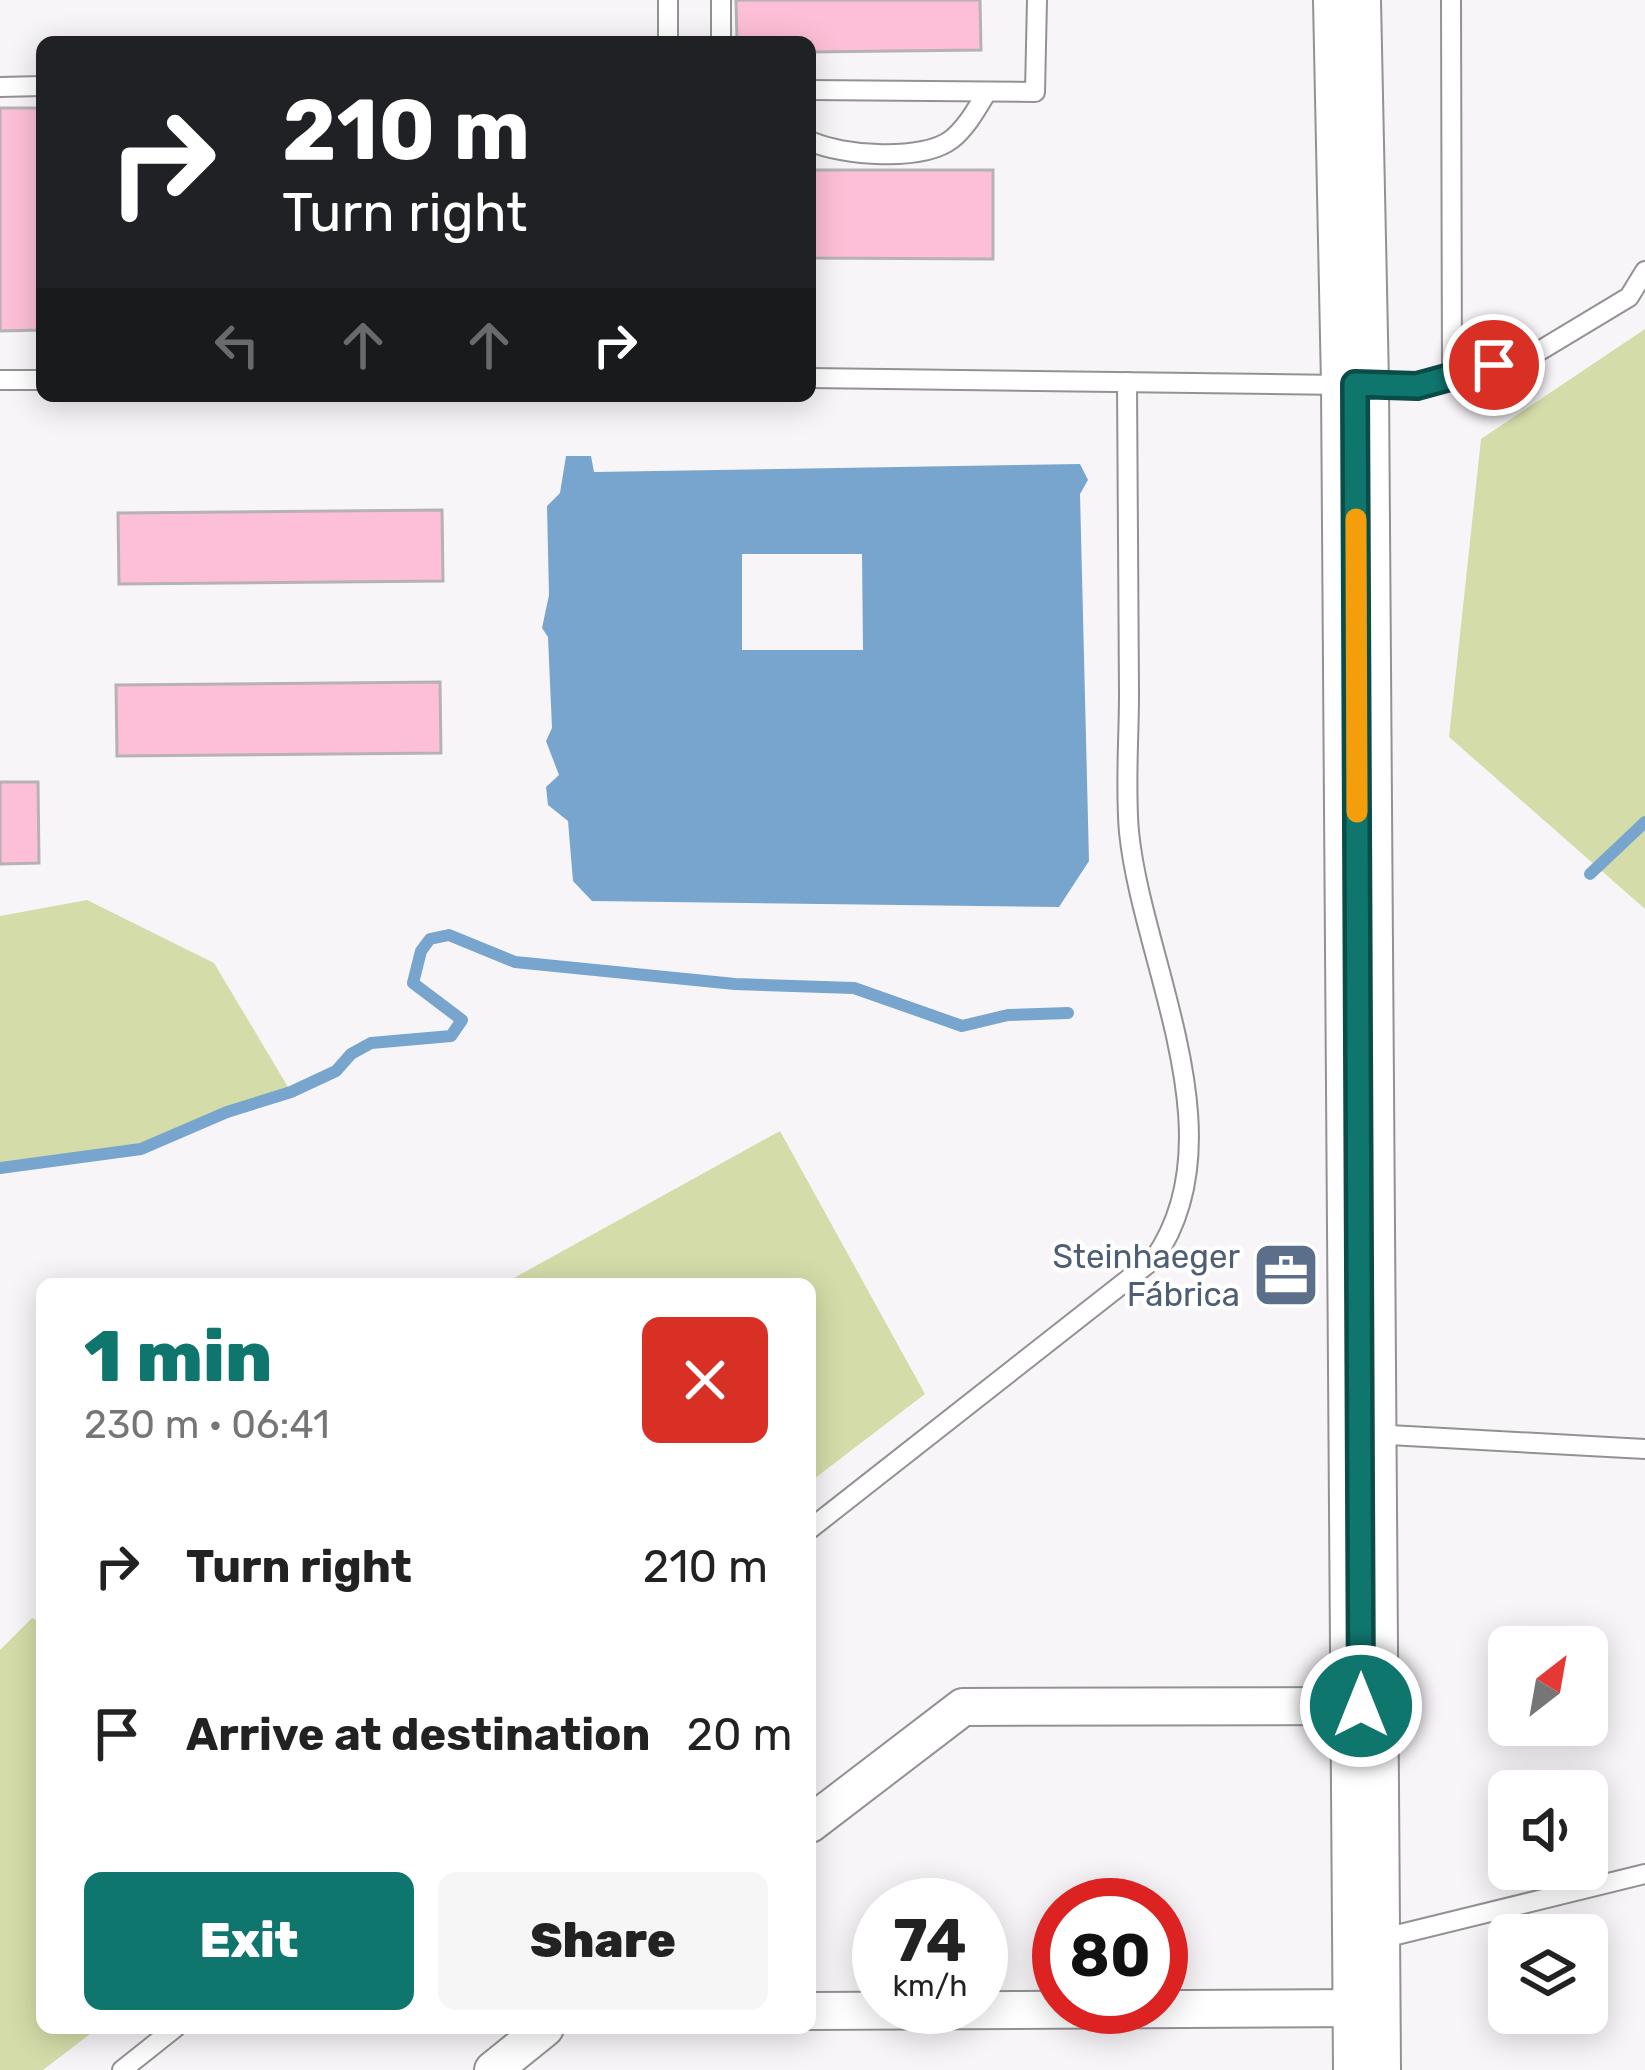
<!DOCTYPE html>
<html lang="en">
<head>
<meta charset="utf-8">
<style>
  body { margin:0; font-family:Rubik,sans-serif; background:#f6f6f6; color:#222; height:100vh; display:flex; flex-direction:column; font-size:45px; white-space:nowrap }
  * { box-sizing:border-box; margin:0 }
  p { font-size:39px; color:#767676 }
  .icon { flex:none; width:66px; height:66px; fill:none; stroke:currentColor; stroke-width:2; stroke-linecap:round; stroke-linejoin:round }
  .map { position:relative; flex:1; overflow:hidden }
  .panel { position:absolute; left:36px; top:1278px; width:780px; height:756px; display:flex; flex-direction:column; background:#fff; border-radius:18px; box-shadow:0 6px 30px #0003 }
  .panel>* { flex:none }
  .guide { position:absolute; left:36px; top:36px; width:780px; height:366px; border-radius:18px; box-shadow:0 6px 30px #0003; background:#202124; color:#fff; overflow:hidden }
  .needle { width:78px; rotate:31deg }
  .tools { position:absolute; left:1488px; top:1626px; display:grid; gap:24px }
  .tools a { display:grid; place-items:center; width:120px; height:120px; border-radius:18px; background:#fff; box-shadow:0 6px 30px #0003; font-size:60px }
  .speed { position:absolute; left:852px; top:1878px; display:flex; gap:24px; font-size:60px; font-weight:700; text-align:center }
  .speed>* { display:grid; place-content:center; width:156px; height:156px; border-radius:50%; background:#fff; box-shadow:0 6px 30px #0003; line-height:1 }
  .speed small { font-size:30px; font-weight:400 }
  .speed .limit { border:18px solid #d22; background:#fff; color:#111 }
  .pin { position:absolute; display:grid; place-items:center; width:102px; height:102px; color:#fff; margin:-51px; border:6px solid #fff; border-radius:50%; box-shadow:0 3px 12px #0007 }
  .me { position:absolute; width:132px; margin:-66px; rotate:0deg; stroke-linejoin:round; filter:drop-shadow(0 0 9px #0008) }
  .turn { display:flex; align-items:center; gap:42px; height:252px; padding:0 48px; font-size:54px }
  .turn .icon { width:156px; height:156px; stroke-width:2.5 }
  .turn b { display:block; font-size:84px; line-height:102px }
  .lanes { display:flex; align-items:center; height:114px; padding:0 48px; background:#0003; justify-content:center; gap:60px; direction:ltr }
  .lanes .off { opacity:.35 }
  .round { display:grid; place-items:center; flex:none; width:126px; height:126px; border-radius:18px; background:#f6f6f6 }
  .headline { display:flex; align-items:center; justify-content:space-between; height:204px; padding:0 48px }
  h1 { font-size:72px; font-weight:800; line-height:90px; color:#0f766e }
  .action { display:flex; gap:24px; margin-top:auto; padding:24px 48px }
  .action a { flex:1; height:138px; border-radius:18px; background:#0f766e; color:#fff; font-size:48px; font-weight:800; line-height:138px; text-align:center }
  .action a+a { background:#f6f6f6; color:#222 }
  ul { padding:0; list-style:none }
  li { display:flex; align-items:center; gap:36px; height:168px; padding:0 48px }
  li div { flex:1 }
  li b { display:block; font-size:45px }
  li em { font-style:normal }
  .map>svg:first-child { display:block }
  .green { fill:#d4dda9 }
  .water { fill:#77a5ce; fill-rule:evenodd }
  .lines { fill:none; stroke-linecap:round; stroke-linejoin:round }
  .stream { stroke:#77a5ce; stroke-width:12 }
  .building { fill:#fdbfd7; stroke:#b6b2b3; stroke-width:3 }
  .lane-casing { stroke:#949194; stroke-width:22 }
  .street-casing { stroke:#949194; stroke-width:40 }
  .highway-casing { stroke:#949194; stroke-width:70 }
  .lane { stroke:#fff; stroke-width:18 }
  .street { stroke:#fff; stroke-width:36 }
  .highway { stroke:#fff; stroke-width:66 }
  .route-casing { stroke:#0a4d48; stroke-width:30 }
  .route { stroke:#0f766e; stroke-width:21 }
  .slow { stroke:#f59e0b; stroke-width:21 }
  .labels { text-anchor:middle; dominant-baseline:central; stroke-width:9; stroke-linejoin:round; paint-order:stroke }
  .service-label { font-size:33px; fill:#4e5e75; stroke:#fff; text-anchor:end }
</style>
</head>
<body>
<div class="map">
<svg width="1645" height="2070" viewBox="0 0 1645 2070">
  <rect width="100%" height="100%" fill="#f8f5f9"/>
  <!-- green -->
  <g class="green">
    <polygon points="1645,329 1645,909 1449,737 1481,439"/>
    <polygon points="87,900 214,963 291,1092 227,1112 141,1149 0,1168 0,916"/>
    <polygon points="780,1131 925,1394 810,1482 810,1284 503,1284"/>
    <polygon points="32,1618 42,1622 42,2028 98,2028 43,2070 0,2070 0,1650"/>
  </g>
  <!-- water -->
  <path class="water" d="M566,456H591L594,472L1080,464L1088,480L1080,494L1089,861L1059,907L592,901L573,881L568,821L548,805L546,787L559,775L546,741L552,728L548,637L542,628L549,595L547,506L560,493ZM742,554H862L863,650H742Z"/>
  <g class="lines">
    <!-- stream -->
    <g class="stream">
      <polyline points="1590,874 1645,822"/>
      <polyline points="0,1168 141,1149 227,1112 291,1092 336,1071 351,1054 371,1043 451,1036 462,1020 413,983 421,951 430,939 449,935 515,962 735,984 854,988 962,1026 1008,1015 1068,1013"/>
    </g>
  </g>
  <!-- building -->
  <g class="building">
    <polygon points="736,0 980,0 981,50 810,52 810,42 737,42"/>
    <polygon points="0,108 42,108 42,330 0,331"/>
    <polygon points="810,170 993,170 993,259 810,258"/>
    <polygon points="442,510 443,581 119,584 118,513"/>
    <polygon points="440,682 441,753 117,756 116,685"/>
    <polygon points="0,782 38,782 39,863 0,864"/>
  </g>
  <g class="lines">
    <!-- lane casing -->
    <g class="lane-casing">
      <g id="lane">
        <polyline points="1451,0 1452,377"/>
        <polyline points="668,42 668,0"/>
        <polyline points="721,42 721,0"/>
        <polyline points="0,87 42,86"/>
        <polyline points="810,90 1035,92 1037,0"/>
        <path d="M810,141C842,156 923,162 952,139C967,127 977,108 987,92"/>
        <polyline points="810,378 1416,386 1536,353 1629,297 1645,271"/>
        <polyline points="0,380 42,380"/>
        <polyline points="1371,1434 1645,1449"/>
        <path d="M810,1529L1154,1259C1240,1137 1142,962 1129,832C1125,787 1129,739 1129,694C1128,590 1128,486 1127,382"/>
        <polyline points="1376,1940 1645,1874"/>
        <polyline points="122,2070 175,2028"/>
      </g>
    </g>
    <!-- street casing -->
    <g class="street-casing">
      <g id="street">
        <polyline points="810,1824 963,1707 1361,1706"/>
        <polyline points="810,2011 1366,2008"/>
        <polyline points="493,2070 545,2028"/>
      </g>
    </g>
    <!-- highway casing -->
    <g class="highway-casing">
      <polyline id="highway" points="1347,0 1355,384 1367,2070"/>
    </g>
    <!-- lane -->
    <use href="#lane" class="lane"/>
    <!-- street -->
    <use href="#street" class="street"/>
    <!-- highway -->
    <use href="#highway" class="highway"/>
  </g>
  <g class="lines">
    <!-- route casing -->
    <g class="route-casing">
      <polyline id="route" points="1361,1706 1355,384 1417,386 1494,365"/>
    </g>
    <!-- route -->
    <use href="#route" class="route"/>
    <!-- slow -->
    <polyline class="slow" points="1356,519 1357,812"/>
  </g>
  <!-- icons -->
  <defs>
    <g id="office-square" transform="scale(3.45)"><rect x="-9" y="-9" width="18" height="18" rx="4" fill="#5c6f8a" stroke="#fff"/><path d="M-6-3h4V-5.5h4V-3h4V5H-6ZM-1-4.5V-3h2v-1.5ZM-6 0V1H6V0Z" fill="#fff"/></g>
  </defs>
  <g fill-rule="evenodd">
    <use href="#office-square" x="1286" y="1275"/>
  </g>
  <g class="labels">
    <!-- service labels -->
    <g class="service-label">
      <text x="1240" y="1256">Steinhaeger<tspan x="1240" dy="38">Fábrica</tspan></text>
    </g>
  </g>
</svg>
<div class="tools">
<a><svg class="needle" viewBox="-14 -14 28 28"><path d="M0-13l5 13h-10z" fill="#e53935"/><path d="M0 13l5-13h-10z" fill="#767676"/></svg></a>
<a><svg class="icon" aria-label="sound" viewBox="0 0 24 24"><path d="M4 9h4l5-4v14l-5-4H4zM17 9q2 3 0 6"/></svg></a>
<a><svg class="icon" aria-label="layers" viewBox="0 0 24 24"><path d="M12 4l9 5-9 5-9-5zM3 14l9 5 9-5"/></svg></a>
</div>
<div class="speed"><div>74<small>km/h</small></div><div class="limit">80</div></div>
<div class="pin" style="left:1494px;top:365px;background:#d93025"><svg class="icon" aria-label="arrive" viewBox="0 0 24 24"><path d="M6 21V4h12l-3 4 3 4H6"/></svg></div>
<svg class="me" style="left:1361px;top:1706px" viewBox="-20 -20 40 40"><circle r="17" fill="#0f766e" stroke="#fff" stroke-width="3"/><path d="M0-11L8 9 0 5-8 9z" fill="#fff"/></svg>
<div class="guide">
<div class="turn"><svg class="icon" aria-label="right" viewBox="0 0 24 24"><path d="M7 20v-9h11M14 6l5 5-5 5"/></svg><div><b>210 m</b>Turn right</div></div>
<div class="lanes"><svg class="icon off" aria-label="left" viewBox="0 0 24 24"><path d="M17 20v-9H6M10 6l-5 5 5 5"/></svg><svg class="icon off" aria-label="ahead" viewBox="0 0 24 24"><path d="M12 20V5M6 11l6-6 6 6"/></svg><svg class="icon off" aria-label="ahead" viewBox="0 0 24 24"><path d="M12 20V5M6 11l6-6 6 6"/></svg><svg class="icon" aria-label="right" viewBox="0 0 24 24"><path d="M7 20v-9h11M14 6l5 5-5 5"/></svg></div>
</div>
<section class="panel">
<div class="headline"><div><h1>1 min</h1><p>230 m · 06:41</p></div><a class="round" style="background:#d93025;color:#fff"><svg class="icon" aria-label="close" viewBox="0 0 24 24"><path d="M6 6l12 12M18 6L6 18"/></svg></a></div>
<ul>
<li><svg class="icon" aria-label="right" viewBox="0 0 24 24"><path d="M7 20v-9h11M14 6l5 5-5 5"/></svg><div><b>Turn right</b></div><em>210 m</em></li>
<li><svg class="icon" aria-label="arrive" viewBox="0 0 24 24"><path d="M6 21V4h12l-3 4 3 4H6"/></svg><div><b>Arrive at destination</b></div><em>20 m</em></li>
</ul>
<div class="action"><a>Exit</a><a>Share</a></div>
</section>
</div>
</body>
</html>
